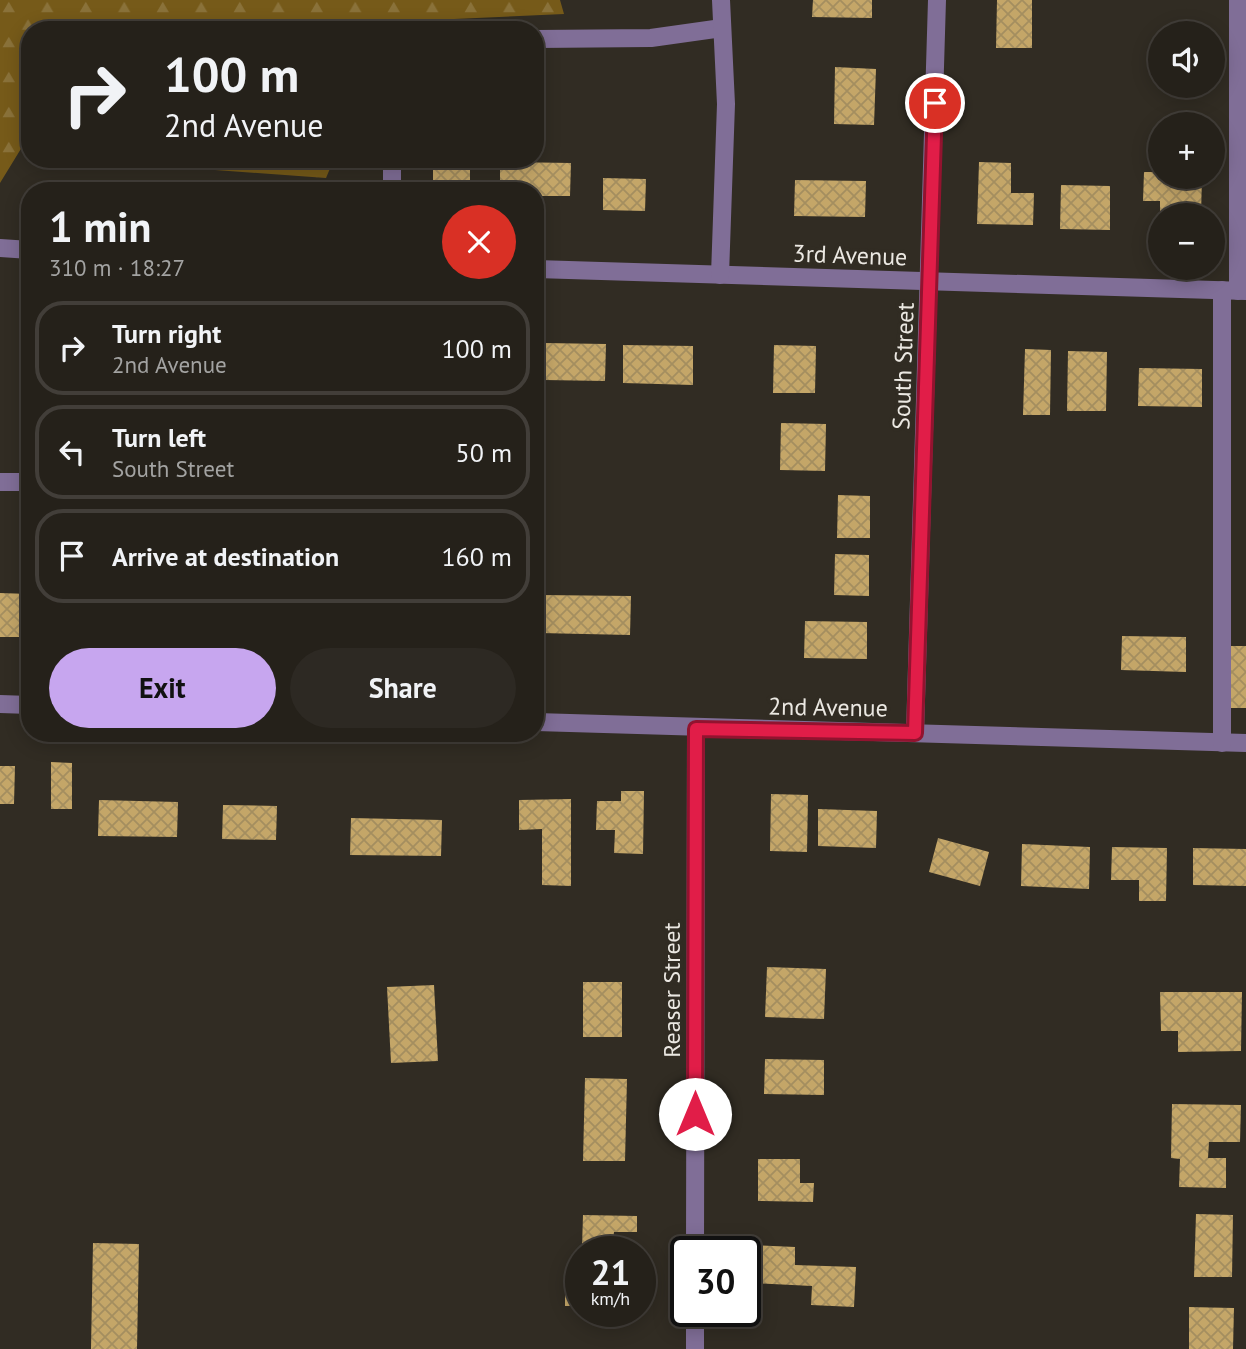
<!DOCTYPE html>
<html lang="en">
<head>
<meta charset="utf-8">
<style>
  body { margin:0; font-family:"PT Sans",sans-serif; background:#2d2923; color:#f1f3f6; height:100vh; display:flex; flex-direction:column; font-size:26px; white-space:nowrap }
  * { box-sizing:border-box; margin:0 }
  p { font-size:23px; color:#a3a3a2 }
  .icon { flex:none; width:38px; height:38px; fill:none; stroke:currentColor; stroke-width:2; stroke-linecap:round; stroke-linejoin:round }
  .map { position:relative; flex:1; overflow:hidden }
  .drawer { position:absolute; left:21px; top:182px; width:523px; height:560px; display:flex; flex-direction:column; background:#25211a; border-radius:28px; box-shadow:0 4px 18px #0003,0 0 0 2px #423e39 }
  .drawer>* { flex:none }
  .hud { position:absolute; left:21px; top:21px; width:523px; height:147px; border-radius:28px; box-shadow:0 4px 18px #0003,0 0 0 2px #423e39; background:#25211a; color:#f1f3f6; overflow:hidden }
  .controls { position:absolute; left:1148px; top:21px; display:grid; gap:14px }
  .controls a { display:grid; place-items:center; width:77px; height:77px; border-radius:50%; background:#25211a; box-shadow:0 4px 18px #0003,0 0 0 2px #423e39; font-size:35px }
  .speed { position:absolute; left:565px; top:1236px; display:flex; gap:14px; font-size:35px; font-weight:700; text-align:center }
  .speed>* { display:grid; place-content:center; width:91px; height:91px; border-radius:50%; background:#25211a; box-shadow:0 4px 18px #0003,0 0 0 2px #423e39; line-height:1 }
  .speed small { font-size:18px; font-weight:400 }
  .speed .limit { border:4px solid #111; border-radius:10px; background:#fff; color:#111 }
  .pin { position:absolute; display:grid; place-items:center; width:60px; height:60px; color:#fff; margin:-30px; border:4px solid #fff; border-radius:50%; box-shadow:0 2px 7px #0007 }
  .me { position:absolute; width:77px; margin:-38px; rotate:0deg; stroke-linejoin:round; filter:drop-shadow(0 0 5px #0008) }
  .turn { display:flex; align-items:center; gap:24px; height:147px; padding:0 28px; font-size:32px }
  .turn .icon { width:91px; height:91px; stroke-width:2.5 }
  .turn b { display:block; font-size:49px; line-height:60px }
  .round { display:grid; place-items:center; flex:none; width:74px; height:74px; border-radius:37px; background:#2d2923 }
  .headline { display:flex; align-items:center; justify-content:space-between; height:119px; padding:0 28px }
  h1 { font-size:42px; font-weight:700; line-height:52px }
  .primary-button { display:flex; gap:14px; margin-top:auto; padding:14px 28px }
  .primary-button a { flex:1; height:80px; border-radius:42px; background:#c7a6ef; color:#111; font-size:28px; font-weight:700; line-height:80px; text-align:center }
  .primary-button a+a { background:#2d2923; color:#f1f3f6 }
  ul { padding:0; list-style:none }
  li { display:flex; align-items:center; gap:21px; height:94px; margin:0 14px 10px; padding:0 14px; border:4px solid #423e39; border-radius:28px }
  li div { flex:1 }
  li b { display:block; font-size:26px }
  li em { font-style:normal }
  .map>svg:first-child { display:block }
  .forest { fill:url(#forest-firs) }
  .building { fill:url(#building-cross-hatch) }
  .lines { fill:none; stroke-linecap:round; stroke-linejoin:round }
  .minor { stroke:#806e97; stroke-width:18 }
  .route-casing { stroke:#92132f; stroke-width:18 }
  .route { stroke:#e11d48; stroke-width:12 }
  .labels { text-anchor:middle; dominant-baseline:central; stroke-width:7; stroke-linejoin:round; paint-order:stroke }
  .street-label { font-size:24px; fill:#ebe8e2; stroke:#312c23 }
</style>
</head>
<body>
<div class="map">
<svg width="1246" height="1349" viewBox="0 0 1246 1349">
  <defs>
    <pattern id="forest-firs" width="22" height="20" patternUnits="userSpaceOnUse" patternTransform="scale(1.75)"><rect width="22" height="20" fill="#765a19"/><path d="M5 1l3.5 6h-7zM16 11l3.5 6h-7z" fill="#8a723a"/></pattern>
    <pattern id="building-cross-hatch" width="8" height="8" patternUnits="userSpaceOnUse" patternTransform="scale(1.75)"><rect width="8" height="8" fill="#c4a668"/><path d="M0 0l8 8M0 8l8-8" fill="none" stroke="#a48e5f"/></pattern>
  </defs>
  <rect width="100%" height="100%" fill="#312c23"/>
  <!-- forest -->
  <g class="forest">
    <polygon points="0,0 560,0 564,14 454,19 426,30 30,30 30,134 0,183"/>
    <polygon points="210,159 334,159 326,178 215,170"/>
  </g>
  <!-- building -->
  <g class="building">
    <polygon points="813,0 872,0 872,18 812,17"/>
    <polygon points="997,0 1032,0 1032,48 996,48"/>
    <polygon points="835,67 876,69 874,125 834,124"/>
    <rect x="433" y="159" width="37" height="32"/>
    <polygon points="500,162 571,163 570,196 536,196 536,191 500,191"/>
    <polygon points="979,162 1011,163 1011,193 1034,193 1033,225 977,224"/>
    <polygon points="1144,172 1160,172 1160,177 1202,177 1201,215 1160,215 1160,201 1143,201"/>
    <polygon points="603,178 646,179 645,211 603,210"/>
    <polygon points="795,180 866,181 865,217 794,216"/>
    <polygon points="1061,185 1110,186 1110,230 1060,229"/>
    <polygon points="544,343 606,344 605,381 544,380"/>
    <polygon points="623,345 693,346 693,385 623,383"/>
    <polygon points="774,345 816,346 815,393 773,393"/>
    <polygon points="1025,349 1051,350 1050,415 1023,415"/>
    <polygon points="1068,351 1107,352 1106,411 1067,411"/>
    <polygon points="1139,368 1202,369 1202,407 1138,406"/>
    <polygon points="781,423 826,424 825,471 780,470"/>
    <polygon points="838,495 870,496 870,538 837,538"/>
    <polygon points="835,554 869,555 869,596 834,595"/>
    <polygon points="0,593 30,594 30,637 0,637"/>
    <polygon points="540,595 631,596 630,635 539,633"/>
    <polygon points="805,621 867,622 867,659 804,658"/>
    <polygon points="1122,636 1186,637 1186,672 1121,670"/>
    <polygon points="1227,646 1246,646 1246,708 1226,708"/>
    <polygon points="51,762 72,763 72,809 51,809"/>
    <polygon points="0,766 15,766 14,804 0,804"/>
    <polygon points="621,791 644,791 643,854 614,853 615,830 596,830 597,801 621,801"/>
    <polygon points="771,794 808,795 807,852 770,851"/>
    <polygon points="571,799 571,886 542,885 542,829 519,830 519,800"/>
    <polygon points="99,800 178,802 177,837 98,836"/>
    <polygon points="223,805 277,806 276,840 222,839"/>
    <polygon points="818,809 877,811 876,848 818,846"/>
    <polygon points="351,818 442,820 441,856 350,855"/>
    <polygon points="938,838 989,852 980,886 929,872"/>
    <polygon points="1022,844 1090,847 1089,889 1021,886"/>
    <polygon points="1112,847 1167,848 1166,901 1139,901 1139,880 1111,880"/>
    <polygon points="1193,848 1246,849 1246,886 1193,885"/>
    <polygon points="767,967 826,969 824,1019 765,1017"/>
    <rect x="583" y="982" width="39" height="55"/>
    <polygon points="434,985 438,1061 391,1063 387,987"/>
    <polygon points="1160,992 1242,992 1241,1051 1178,1052 1178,1031 1161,1031"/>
    <polygon points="765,1059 824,1060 824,1095 764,1094"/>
    <polygon points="585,1078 627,1079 625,1161 583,1161"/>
    <polygon points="1172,1104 1241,1105 1240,1142 1209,1142 1208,1158 1226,1158 1226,1188 1179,1187 1180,1159 1171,1158"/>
    <polygon points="758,1159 800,1159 800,1183 814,1183 813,1202 758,1201"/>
    <polygon points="1196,1214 1233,1215 1232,1277 1194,1277"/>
    <polygon points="583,1215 637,1216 637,1232 614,1232 613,1248 582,1247"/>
    <polygon points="93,1243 139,1244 137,1349 91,1349"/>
    <polygon points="750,1245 795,1247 795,1265 856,1267 854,1307 811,1305 812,1286 749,1283"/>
    <rect x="565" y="1281" width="16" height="25"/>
    <polygon points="1189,1307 1234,1308 1233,1349 1189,1349"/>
  </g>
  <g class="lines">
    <!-- minor -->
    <g class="minor">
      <polyline points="536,39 651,38 722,28"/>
      <polyline points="392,191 392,159"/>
      <polyline points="0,248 30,250"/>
      <polyline points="536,269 1246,291"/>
      <polyline points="720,275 726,104 721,0"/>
      <polyline points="1238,291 1238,0"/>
      <polyline points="0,482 30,482"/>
      <polyline points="0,704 30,705"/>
      <polyline points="536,722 1246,743"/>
      <polyline points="915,733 937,0"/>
      <polyline points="1222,743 1222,290"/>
      <polyline points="695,1251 696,728"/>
      <polyline points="695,1349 695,1311"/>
    </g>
  </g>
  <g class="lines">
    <!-- route casing -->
    <g class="route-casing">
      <polyline id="route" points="695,1114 696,729 915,733 935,103"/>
    </g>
    <!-- route -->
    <use href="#route" class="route"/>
  </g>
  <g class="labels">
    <!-- street labels -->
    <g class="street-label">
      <text transform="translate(850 255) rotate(2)">3rd Avenue</text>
      <text transform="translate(903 366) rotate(-88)">South Street</text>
      <text transform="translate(828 707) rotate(1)">2nd Avenue</text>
      <text transform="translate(671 990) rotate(-90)">Reaser Street</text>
    </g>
  </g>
</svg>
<div class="controls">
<a><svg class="icon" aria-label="sound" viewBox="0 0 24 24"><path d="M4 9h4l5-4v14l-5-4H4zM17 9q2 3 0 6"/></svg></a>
<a>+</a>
<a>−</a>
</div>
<div class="speed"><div>21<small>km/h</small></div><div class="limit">30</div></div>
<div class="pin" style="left:935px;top:103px;background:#d93025"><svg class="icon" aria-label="arrive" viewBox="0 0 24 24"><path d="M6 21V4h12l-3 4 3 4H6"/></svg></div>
<svg class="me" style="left:695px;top:1114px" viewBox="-20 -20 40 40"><circle r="19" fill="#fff"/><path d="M0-13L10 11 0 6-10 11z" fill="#e11d48"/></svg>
<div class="hud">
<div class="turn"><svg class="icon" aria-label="right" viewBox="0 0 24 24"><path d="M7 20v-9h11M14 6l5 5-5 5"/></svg><div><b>100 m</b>2nd Avenue</div></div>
</div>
<section class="drawer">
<div class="headline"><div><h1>1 min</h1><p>310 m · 18:27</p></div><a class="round" style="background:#d93025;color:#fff"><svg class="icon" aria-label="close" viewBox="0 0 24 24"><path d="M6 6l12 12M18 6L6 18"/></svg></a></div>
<ul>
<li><svg class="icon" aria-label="right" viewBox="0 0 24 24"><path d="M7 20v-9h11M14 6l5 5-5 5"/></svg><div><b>Turn right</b><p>2nd Avenue</p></div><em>100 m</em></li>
<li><svg class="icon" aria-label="left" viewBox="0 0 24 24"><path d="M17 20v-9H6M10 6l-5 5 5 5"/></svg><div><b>Turn left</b><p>South Street</p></div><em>50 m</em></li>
<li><svg class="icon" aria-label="arrive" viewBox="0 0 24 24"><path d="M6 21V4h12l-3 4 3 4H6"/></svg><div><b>Arrive at destination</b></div><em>160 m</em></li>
</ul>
<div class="primary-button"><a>Exit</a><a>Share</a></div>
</section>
</div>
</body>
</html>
